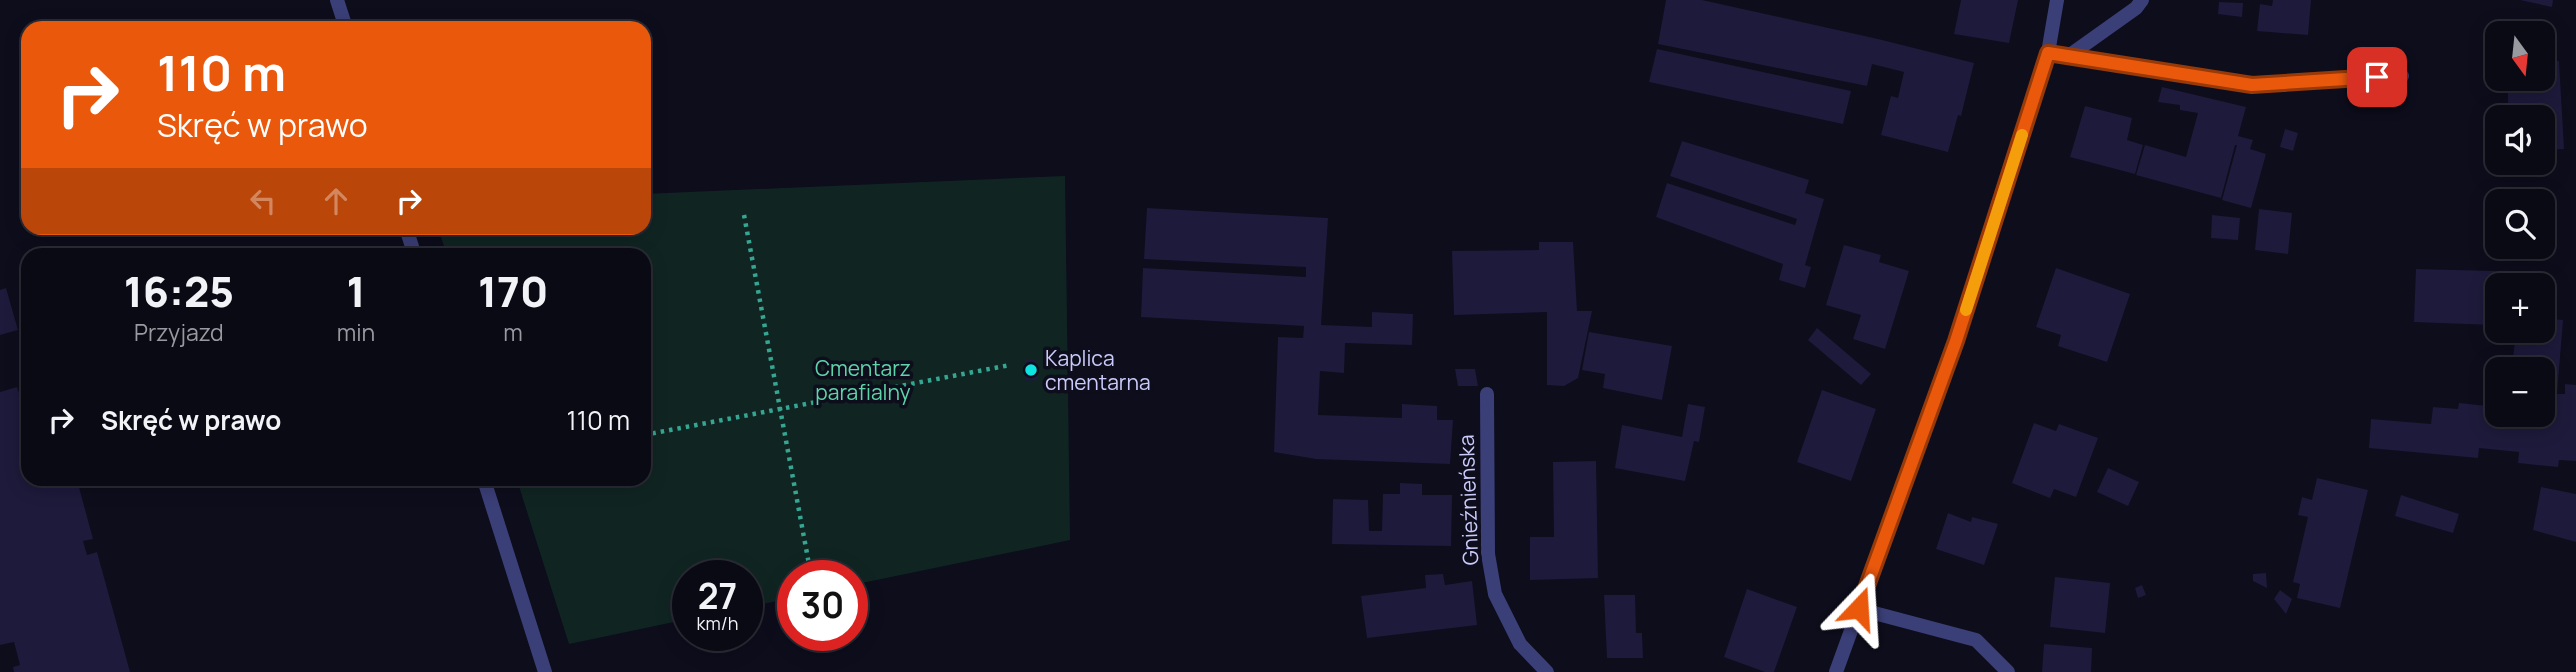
<!DOCTYPE html>
<html lang="pl">
<head>
<meta charset="utf-8">
<style>
  body { margin:0; font-family:Manrope,sans-serif; background:#13131e; color:#f1f3f6; height:100vh; display:flex; flex-direction:column; font-size:26px; white-space:nowrap }
  * { box-sizing:border-box; margin:0 }
  p { font-size:23px; color:#999aa0 }
  .icon { flex:none; width:38px; height:38px; fill:none; stroke:currentColor; stroke-width:2; stroke-linecap:round; stroke-linejoin:round }
  .map { position:relative; flex:1; overflow:hidden }
  .drawer { position:absolute; left:21px; top:248px; width:630px; height:238px; display:flex; flex-direction:column; background:#0a0a15; border-radius:21px; box-shadow:0 4px 18px #0003,0 0 0 2px #2a2b34 }
  .drawer>* { flex:none }
  .top-card { position:absolute; left:21px; top:21px; width:630px; height:214px; border-radius:21px; box-shadow:0 4px 18px #0003,0 0 0 2px #2a2b34; background:#ea580c; color:#fff; overflow:hidden }
  .needle { width:46px; rotate:165deg }
  .controls { position:absolute; left:2485px; top:21px; display:grid; gap:14px }
  .controls a { display:grid; place-items:center; width:70px; height:70px; border-radius:14px; background:#0a0a15; box-shadow:0 4px 18px #0003,0 0 0 2px #2a2b34; font-size:35px }
  .speed { position:absolute; left:672px; top:560px; display:flex; gap:14px; font-size:35px; font-weight:700; text-align:center }
  .speed>* { display:grid; place-content:center; width:91px; height:91px; border-radius:50%; background:#0a0a15; box-shadow:0 4px 18px #0003,0 0 0 2px #2a2b34; line-height:1 }
  .speed small { font-size:18px; font-weight:400 }
  .speed .limit { border:10px solid #d22; background:#fff; color:#111 }
  .pin { position:absolute; display:grid; place-items:center; width:60px; height:60px; color:#fff; margin:-30px; border-radius:14px; box-shadow:0 4px 10px #0006 }
  .me { position:absolute; width:77px; margin:-38px; rotate:20deg; stroke-linejoin:round; filter:drop-shadow(0 0 5px #0008) }
  .turn { display:flex; align-items:center; gap:24px; height:147px; padding:0 21px; font-size:32px }
  .turn .icon { width:91px; height:91px; stroke-width:2.5 }
  .turn b { display:block; font-size:49px; line-height:60px }
  .lanes { display:flex; align-items:center; height:66px; padding:0 21px; background:#0003; justify-content:center; gap:35px; direction:ltr }
  .lanes .off { opacity:.35 }
  .eta { display:flex; justify-content:space-evenly; align-items:center; height:119px; text-align:center }
  .eta b { font-size:42px; font-weight:800; line-height:49px }
  ul { padding:0; list-style:none }
  li { display:flex; align-items:center; gap:21px; height:105px; padding:0 21px }
  li div { flex:1 }
  li b { display:block; font-size:26px }
  li em { font-style:normal }
  .map>svg:first-child { display:block }
  .green { fill:#102522 }
  .building { fill:#1d1a3b }
  .lines { fill:none; stroke-linecap:round; stroke-linejoin:round }
  .path { stroke:#35a692; stroke-width:4.5; stroke-dasharray:3.5 5; stroke-linecap:butt }
  .service { stroke:#3b3f78; stroke-width:14 }
  .minor { stroke:#3b3f78; stroke-width:14 }
  .route-casing { stroke:#983908; stroke-width:18 }
  .route { stroke:#ea580c; stroke-width:12 }
  .slow { stroke:#f59e0b; stroke-width:12 }
  .poi-dot { fill:#0fe3df; stroke:#0d0d1c; stroke-width:2.5 }
  .labels { text-anchor:middle; dominant-baseline:central; stroke-width:7; stroke-linejoin:round; paint-order:stroke }
  .poi-label { font-size:21px; fill:#cbcbfb; stroke:#0d0d1c; text-anchor:start }
  .park-label { font-size:21px; fill:#5dd5a9; stroke:#0d0d1c }
  .street-label { font-size:21px; fill:#cbcbfb; stroke:#0d0d1c }
</style>
</head>
<body>
<div class="map">
<svg width="2576" height="672" viewBox="0 0 2576 672">
  <rect width="100%" height="100%" fill="#0d0d1c"/>
  <!-- green -->
  <polygon class="green" points="1065,176 1070,540 852,585 852,576 793,576 793,598 747,607 747,576 688,576 688,619 569,644 517,480 644,480 644,256 447,255 438,228 644,228 644,194"/>
  <!-- building -->
  <g class="building">
    <polygon points="1666,0 1702,0 1878,39 1974,63 1961,116 1958,115 1948,152 1881,135 1891,96 1898,98 1904,72 1872,64 1867,86 1658,44"/>
    <polygon points="1961,0 2018,0 2009,43 1954,34"/>
    <polygon points="2273,0 2311,0 2308,35 2257,31 2260,4 2272,6"/>
    <polygon points="2520,0 2553,0 2552,7"/>
    <polygon points="2219,2 2243,3 2242,17 2218,14"/>
    <polygon points="1657,49 1851,91 1843,124 1649,82"/>
    <polygon points="2559,61 2564,149 2543,150 2543,117 2509,117 2507,79 2543,79 2543,62"/>
    <polygon points="2162,87 2246,107 2238,136 2253,140 2250,149 2266,154 2251,208 2222,200 2237,145 2235,145 2221,198 2136,175 2145,145 2186,157 2198,113 2180,110 2180,105 2158,102"/>
    <polygon points="2085,106 2132,118 2127,140 2143,145 2135,174 2070,157"/>
    <polygon points="2285,129 2298,133 2293,151 2280,147"/>
    <polygon points="1682,141 1809,180 1805,193 1824,199 1805,265 1811,267 1805,288 1779,280 1783,264 1656,217 1667,183 1795,225 1797,219 1670,176"/>
    <polygon points="1147,208 1328,218 1321,325 1372,327 1372,312 1413,314 1412,345 1345,343 1344,373 1320,371 1318,415 1402,418 1402,404 1437,406 1437,420 1453,420 1450,464 1316,459 1274,452 1278,337 1303,338 1304,326 1141,317 1143,268 1306,277 1306,267 1144,259"/>
    <polygon points="2259,209 2292,213 2288,254 2255,250"/>
    <polygon points="2212,215 2240,218 2238,240 2211,238"/>
    <polygon points="1539,242 1573,242 1577,311 1592,311 1578,378 1564,386 1547,385 1547,312 1454,315 1452,251 1539,250"/>
    <polygon points="1844,245 1881,255 1879,262 1909,271 1885,349 1853,339 1861,315 1826,305"/>
    <polygon points="2056,268 2130,294 2107,362 2058,346 2061,335 2036,327"/>
    <polygon points="2416,269 2495,271 2493,325 2414,322"/>
    <polygon points="6,288 18,330 0,335 0,290"/>
    <polygon points="2543,318 2563,320 2557,394 2565,394 2565,384 2576,385 2576,461 2559,460 2558,467 2518,463 2519,452 2479,448 2478,458 2369,448 2371,419 2431,424 2433,407 2458,409 2459,403 2497,407 2497,415 2543,415 2543,369 2512,369 2516,331 2543,331"/>
    <polygon points="1817,328 1871,374 1861,385 1808,340"/>
    <polygon points="1589,332 1672,346 1662,400 1603,388 1605,374 1582,370"/>
    <polygon points="1025,360 1036,360 1037,380 1025,381"/>
    <polygon points="1455,369 1475,369 1478,386 1458,386"/>
    <polygon points="17,387 25,413 28,412 28,480 77,480 93,539 83,541 87,555 97,552 130,672 14,672 13,667 20,665 14,642 0,645 0,392"/>
    <polygon points="1822,390 1876,409 1851,481 1797,462"/>
    <polygon points="1688,404 1705,407 1699,442 1694,441 1685,481 1615,468 1622,425 1682,437"/>
    <polygon points="2034,423 2056,431 2059,424 2098,438 2076,497 2054,489 2050,498 2012,483"/>
    <polygon points="1596,461 1598,578 1530,580 1530,537 1554,537 1553,462"/>
    <polygon points="2108,468 2139,482 2128,506 2097,492"/>
    <polygon points="2317,478 2368,490 2340,608 2297,598 2300,584 2293,582 2308,517 2298,515 2302,497 2312,500"/>
    <polygon points="1400,483 1422,484 1422,495 1452,495 1451,546 1332,544 1333,499 1368,500 1369,531 1382,531 1383,494 1400,494"/>
    <polygon points="2541,487 2576,494 2576,542 2533,530"/>
    <polygon points="2401,495 2459,514 2453,533 2395,516"/>
    <polygon points="1948,513 1971,522 1972,517 1998,524 1984,565 1936,549"/>
    <polygon points="2266,573 2267,588 2253,581 2253,574"/>
    <polygon points="1443,574 1445,585 1472,581 1477,625 1367,638 1361,596 1426,588 1425,575"/>
    <polygon points="2055,577 2110,583 2105,633 2050,627"/>
    <polygon points="2142,585 2146,595 2138,598 2135,588"/>
    <polygon points="1747,589 1797,607 1774,672 1765,672 1724,657"/>
    <polygon points="2280,590 2292,599 2286,614 2274,599"/>
    <polygon points="1604,595 1635,595 1636,633 1642,633 1643,658 1607,658"/>
    <polygon points="2044,644 2092,648 2091,672 2042,672"/>
  </g>
  <g class="lines">
    <!-- path -->
    <g class="path">
      <polyline points="744,215 811,575"/>
      <polyline points="644,435 1010,365"/>
    </g>
    <!-- service -->
    <g class="service">
      <polyline points="2048,53 2070,55 2136,8 2142,0"/>
      <polyline points="2070,55 2252,85 2402,76"/>
      <polyline points="1859,609 1976,640 2008,672"/>
    </g>
    <!-- minor -->
    <g class="minor">
      <polyline points="337,0 346,28"/>
      <polyline points="406,228 415,256"/>
      <polyline points="1487,394 1488,554 1495,594 1520,644 1547,672"/>
      <polyline points="484,480 545,672"/>
      <polyline points="1836,672 1956,341 2048,53 2057,0"/>
    </g>
  </g>
  <g class="lines">
    <!-- route casing -->
    <g class="route-casing">
      <polyline id="route" points="1859,608 1956,341 2048,53 2252,85 2377,77"/>
    </g>
    <!-- route -->
    <use href="#route" class="route"/>
    <!-- slow -->
    <polyline class="slow" points="1966,310 2022,135"/>
  </g>
  <!-- markers -->
  <circle class="poi-dot" cx="1031" cy="370" r="7"/>
  <g class="labels">
    <!-- poi labels -->
    <g class="poi-label">
      <text x="1045" y="358">Kaplica<tspan x="1045" dy="24">cmentarna</tspan></text>
    </g>
    <!-- park labels -->
    <g class="park-label">
      <text x="863" y="368">Cmentarz<tspan x="863" dy="24">parafialny</tspan></text>
    </g>
    <!-- street labels -->
    <g class="street-label">
      <text transform="translate(1468 500) rotate(-92)">Gnieźnieńska</text>
    </g>
  </g>
</svg>
<div class="controls">
<a><svg class="needle" viewBox="-14 -14 28 28"><path d="M0-13l5 13h-10z" fill="#e53935"/><path d="M0 13l5-13h-10z" fill="#999aa0"/></svg></a>
<a><svg class="icon" aria-label="sound" viewBox="0 0 24 24"><path d="M4 9h4l5-4v14l-5-4H4zM17 9q2 3 0 6"/></svg></a>
<a><svg class="icon" aria-label="search" viewBox="0 0 24 24"><circle cx="10" cy="10" r="6"/><path d="M15 15l6 6"/></svg></a>
<a>+</a>
<a>−</a>
</div>
<div class="speed"><div>27<small>km/h</small></div><div class="limit">30</div></div>
<div class="pin" style="left:2377px;top:77px;background:#d93025"><svg class="icon" aria-label="arrive" viewBox="0 0 24 24"><path d="M6 21V4h12l-3 4 3 4H6"/></svg></div>
<svg class="me" style="left:1859px;top:608px" viewBox="-20 -20 40 40"><path d="M0-17L14 15 0 8-14 15z" fill="#ea580c" stroke="#fff" stroke-width="4"/></svg>
<div class="top-card">
<div class="turn"><svg class="icon" aria-label="right" viewBox="0 0 24 24"><path d="M7 20v-9h11M14 6l5 5-5 5"/></svg><div><b>110 m</b>Skręć w prawo</div></div>
<div class="lanes"><svg class="icon off" aria-label="left" viewBox="0 0 24 24"><path d="M17 20v-9H6M10 6l-5 5 5 5"/></svg><svg class="icon off" aria-label="ahead" viewBox="0 0 24 24"><path d="M12 20V5M6 11l6-6 6 6"/></svg><svg class="icon" aria-label="right" viewBox="0 0 24 24"><path d="M7 20v-9h11M14 6l5 5-5 5"/></svg></div>
</div>
<section class="drawer">
<div class="eta">
<div><b>16:25</b><p>Przyjazd</p></div>
<div><b>1</b><p>min</p></div>
<div><b>170</b><p>m</p></div>
</div>
<ul>
<li><svg class="icon" aria-label="right" viewBox="0 0 24 24"><path d="M7 20v-9h11M14 6l5 5-5 5"/></svg><div><b>Skręć w prawo</b></div><em>110 m</em></li>
</ul>
</section>
</div>
</body>
</html>
